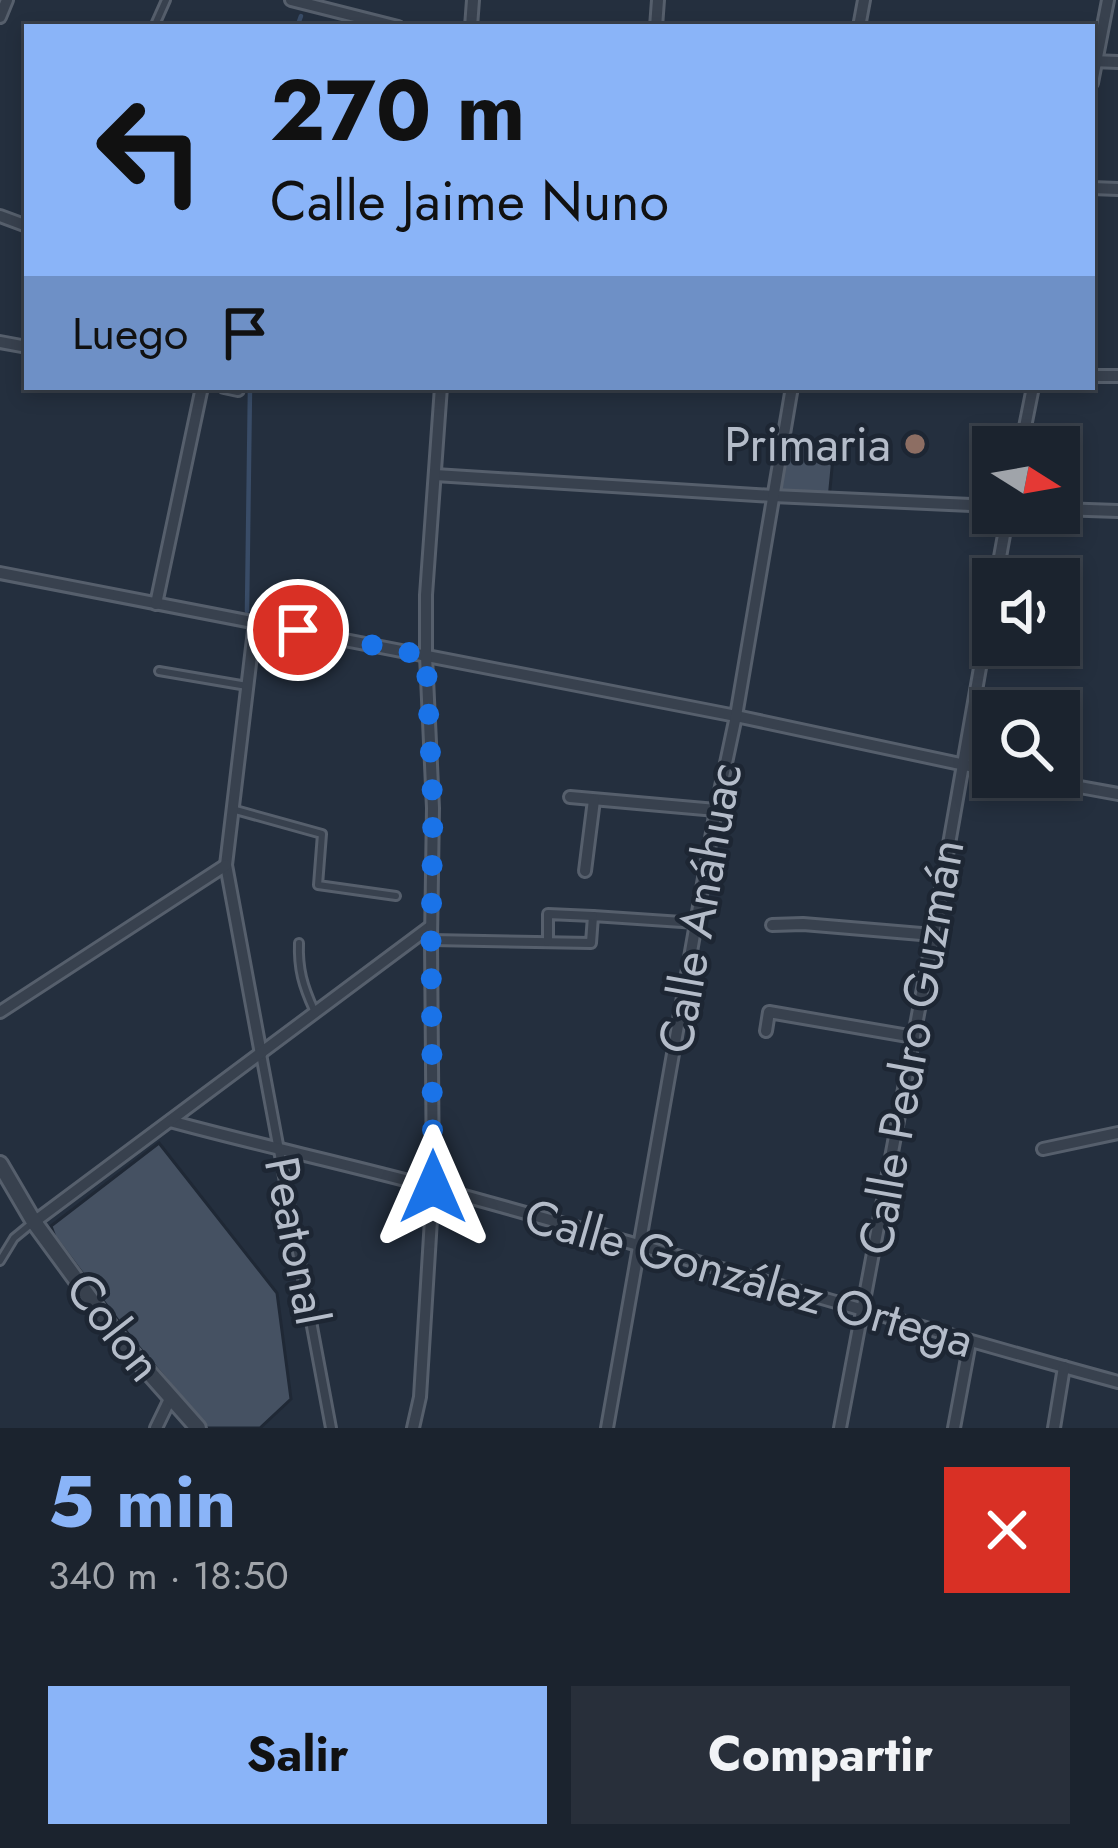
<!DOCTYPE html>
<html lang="es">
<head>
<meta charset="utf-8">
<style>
  body { margin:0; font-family:Jost,sans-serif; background:#282f3a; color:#f1f3f6; height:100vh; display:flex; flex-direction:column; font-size:45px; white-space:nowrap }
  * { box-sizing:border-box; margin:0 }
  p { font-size:39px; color:#a0a4aa }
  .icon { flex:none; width:66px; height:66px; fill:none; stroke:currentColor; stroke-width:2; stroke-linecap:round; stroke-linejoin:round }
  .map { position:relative; height:1428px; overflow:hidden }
  .details { display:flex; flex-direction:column; background:#1b232e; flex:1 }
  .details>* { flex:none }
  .guide { position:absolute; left:24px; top:24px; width:1071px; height:366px; border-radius:0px; box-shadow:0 6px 18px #0003,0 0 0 3px #39404a; background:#8ab4f8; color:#111; overflow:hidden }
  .needle { width:78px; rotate:101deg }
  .controls { position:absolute; left:972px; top:426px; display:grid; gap:24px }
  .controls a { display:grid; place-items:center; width:108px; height:108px; border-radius:0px; background:#1b232e; box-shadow:0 6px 18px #0003,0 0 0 3px #39404a; font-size:60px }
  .pin { position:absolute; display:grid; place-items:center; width:102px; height:102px; color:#fff; margin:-51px; border:6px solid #fff; border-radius:50%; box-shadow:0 3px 12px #0007 }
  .me { position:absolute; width:132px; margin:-66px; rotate:0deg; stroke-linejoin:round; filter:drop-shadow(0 0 9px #0008) }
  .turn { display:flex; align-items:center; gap:42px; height:252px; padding:0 48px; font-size:54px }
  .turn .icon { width:156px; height:156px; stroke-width:2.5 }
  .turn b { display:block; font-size:84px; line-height:102px }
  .then { display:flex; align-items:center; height:114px; padding:0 48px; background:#0003; gap:24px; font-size:45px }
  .round { display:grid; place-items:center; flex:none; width:126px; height:126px; border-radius:0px; background:#282f3a }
  .summary { display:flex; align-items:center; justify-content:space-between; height:204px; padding:0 48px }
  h1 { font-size:72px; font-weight:700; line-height:90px; color:#8ab4f8 }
  .button { display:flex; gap:24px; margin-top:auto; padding:24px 48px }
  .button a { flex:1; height:138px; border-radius:0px; background:#8ab4f8; color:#111; font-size:48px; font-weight:700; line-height:138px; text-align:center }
  .button a+a { background:#282f3a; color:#f1f3f6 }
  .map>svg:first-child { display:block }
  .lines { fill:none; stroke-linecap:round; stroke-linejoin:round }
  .stream { stroke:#394c67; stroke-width:4.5 }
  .building { fill:#455162; stroke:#1f2835; stroke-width:3 }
  .service-casing { stroke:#565f6c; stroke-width:12 }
  .pedestrian-casing { stroke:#565f6c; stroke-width:14 }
  .minor-casing { stroke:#565f6c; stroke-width:16 }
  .tertiary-casing { stroke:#565f6c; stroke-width:20 }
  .service { stroke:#38414e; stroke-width:6 }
  .pedestrian { stroke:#38414e; stroke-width:8 }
  .minor { stroke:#38414e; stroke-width:10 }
  .tertiary { stroke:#38414e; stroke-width:14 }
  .route { stroke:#1a73e8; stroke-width:21; stroke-dasharray:0 37.8 }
  .education-dot { fill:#8d6e63; stroke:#1d2633; stroke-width:4.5 }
  .labels { text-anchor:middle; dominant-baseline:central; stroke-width:9; stroke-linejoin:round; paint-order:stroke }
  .poi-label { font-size:48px; fill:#b4bcc9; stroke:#1d2633; text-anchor:end }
  .street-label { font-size:48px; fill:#b4bcc9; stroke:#1d2633 }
</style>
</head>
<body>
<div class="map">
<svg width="1118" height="1428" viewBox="0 0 1118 1428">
  <rect width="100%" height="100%" fill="#242f3e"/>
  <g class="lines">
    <!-- stream -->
    <g class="stream">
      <polyline points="297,27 301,16"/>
      <polyline points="247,611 250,387"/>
    </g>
  </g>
  <!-- building -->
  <g class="building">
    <polygon points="782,442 834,447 829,499 773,496"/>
    <polygon points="159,1143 277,1293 291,1399 260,1428 207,1428 132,1339 55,1237 51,1226"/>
  </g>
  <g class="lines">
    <!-- service casing -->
    <g class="service-casing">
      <g id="service">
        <polyline points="154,27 166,0"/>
        <polyline points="159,671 247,686"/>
        <polyline points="232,809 322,834 318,885 396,896"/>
        <path d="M299,943C298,969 303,986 314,1010"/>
        <polyline points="0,1261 14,1238 31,1224"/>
      </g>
    </g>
    <!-- pedestrian casing -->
    <g class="pedestrian-casing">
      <g id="pedestrian">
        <polyline points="431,940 591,943 593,916 697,923"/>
        <polyline points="548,942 548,914 593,916"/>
        <polyline points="261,1054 331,1428"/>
      </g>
    </g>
    <!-- minor casing -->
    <g class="minor-casing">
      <g id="minor">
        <polyline points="291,0 398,27"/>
        <polyline points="0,17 7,0"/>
        <polyline points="471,27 473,0"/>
        <polyline points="656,27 658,0"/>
        <polyline points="859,27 864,0"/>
        <polyline points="1092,61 1118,62"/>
        <polyline points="1092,83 1108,0"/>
        <polyline points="1092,188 1118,189"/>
        <polyline points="0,216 27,226"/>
        <polyline points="0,342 27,347"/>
        <polyline points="1092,376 1118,376"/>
        <polyline points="224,387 238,390"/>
        <polyline points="1021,447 1033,387"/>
        <polyline points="435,475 773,496 993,506"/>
        <polyline points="1059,509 1118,511"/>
        <polyline points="0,573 736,716 993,771"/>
        <polyline points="996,579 1008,513"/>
        <polyline points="156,604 202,387"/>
        <polyline points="255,622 226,865 261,1054"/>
        <polyline points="1025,777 1118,794"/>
        <polyline points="570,797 716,810"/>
        <polyline points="585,871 594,800"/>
        <polyline points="772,925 803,924 933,935"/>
        <polyline points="0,1012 226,865"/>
        <polyline points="766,1031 769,1012 914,1037"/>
        <path d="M170,1121C258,1145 347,1164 435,1188C664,1250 890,1320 1118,1382"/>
        <polyline points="1043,1149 1118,1133"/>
        <polyline points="34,1222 431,926"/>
        <polyline points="156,1428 171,1397"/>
        <polyline points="413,1428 420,1397 433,1187 431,940 433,808 426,656 426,595 441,387"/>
        <polyline points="607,1428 716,810 736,716 792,387"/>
        <polyline points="840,1428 933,935 993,594"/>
        <polyline points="954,1428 970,1342"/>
        <polyline points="1054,1428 1064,1367"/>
      </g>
    </g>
    <!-- tertiary casing -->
    <g class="tertiary-casing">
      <polyline id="tertiary" points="0,1164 34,1222 121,1341 198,1428"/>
    </g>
    <!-- service -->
    <use href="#service" class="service"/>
    <!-- pedestrian -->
    <use href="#pedestrian" class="pedestrian"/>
    <!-- minor -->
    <use href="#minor" class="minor"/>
    <!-- tertiary -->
    <use href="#tertiary" class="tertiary"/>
  </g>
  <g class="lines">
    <!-- route -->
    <polyline class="route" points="298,630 426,656 433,808 431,940 433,1187"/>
  </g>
  <!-- markers -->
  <circle class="education-dot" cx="915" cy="444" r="12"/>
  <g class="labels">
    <!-- poi labels -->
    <g class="poi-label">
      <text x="891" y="444">Primaria</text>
    </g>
    <!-- street labels -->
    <g class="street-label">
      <text transform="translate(700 908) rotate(-80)">Calle Anáhuac</text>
      <text transform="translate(911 1047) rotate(-80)">Calle Pedro Guzmán</text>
      <text transform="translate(297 1241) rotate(79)">Peatonal</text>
      <text transform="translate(749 1278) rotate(16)">Calle González Ortega</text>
      <text transform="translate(114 1327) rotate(52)">Colon</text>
    </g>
  </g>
</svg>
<div class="controls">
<a><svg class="needle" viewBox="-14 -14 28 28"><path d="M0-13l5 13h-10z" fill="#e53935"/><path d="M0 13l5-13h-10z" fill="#a0a4aa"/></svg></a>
<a><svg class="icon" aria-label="sound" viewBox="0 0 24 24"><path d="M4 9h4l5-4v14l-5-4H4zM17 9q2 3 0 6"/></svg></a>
<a><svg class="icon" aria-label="search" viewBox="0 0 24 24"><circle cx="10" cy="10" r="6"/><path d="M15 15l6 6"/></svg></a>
</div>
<div class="pin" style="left:298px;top:630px;background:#d93025"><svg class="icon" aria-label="arrive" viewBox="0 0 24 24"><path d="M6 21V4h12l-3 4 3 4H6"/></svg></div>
<svg class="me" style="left:433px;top:1187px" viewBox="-20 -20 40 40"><path d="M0-17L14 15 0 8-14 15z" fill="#1a73e8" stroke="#fff" stroke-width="4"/></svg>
<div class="guide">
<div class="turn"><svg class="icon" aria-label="left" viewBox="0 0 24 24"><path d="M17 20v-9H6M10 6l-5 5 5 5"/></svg><div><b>270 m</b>Calle Jaime Nuno</div></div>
<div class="then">Luego<svg class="icon" aria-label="arrive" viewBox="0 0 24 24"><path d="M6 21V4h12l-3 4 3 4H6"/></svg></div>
</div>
</div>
<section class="details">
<div class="summary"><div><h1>5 min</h1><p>340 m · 18:50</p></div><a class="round" style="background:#d93025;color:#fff"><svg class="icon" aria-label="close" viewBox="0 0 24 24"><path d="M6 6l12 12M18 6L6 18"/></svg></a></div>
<div class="button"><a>Salir</a><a>Compartir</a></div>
</section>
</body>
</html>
